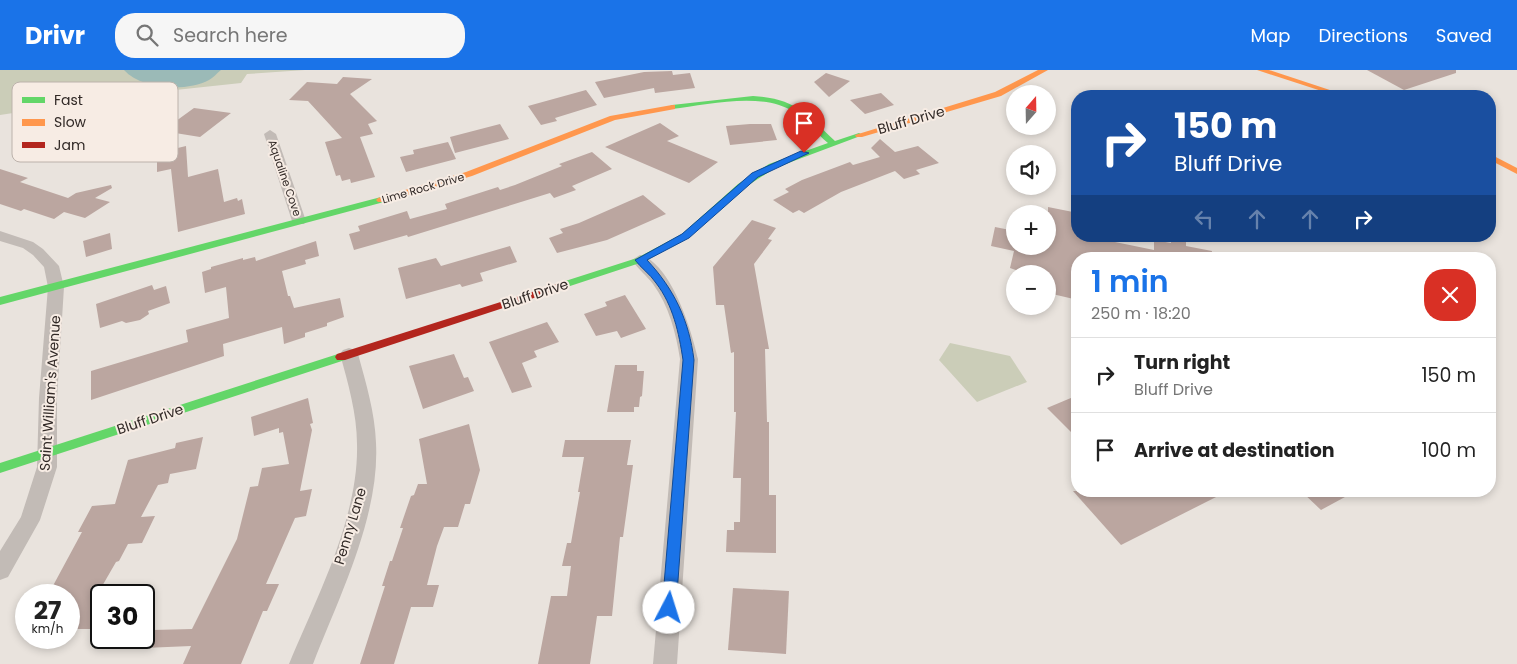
<!DOCTYPE html>
<html lang="en">
<head>
<meta charset="utf-8">
<style>
  body { margin:0; font-family:Poppins,sans-serif; background:#f6f6f6; color:#222; height:100vh; display:flex; flex-direction:column; font-size:19px; white-space:nowrap }
  * { box-sizing:border-box; margin:0 }
  p { font-size:16px; color:#767676 }
  .icon { flex:none; width:28px; height:28px; fill:none; stroke:currentColor; stroke-width:2; stroke-linecap:round; stroke-linejoin:round }
  .map { position:relative; flex:1; overflow:hidden }
  .drawer { position:absolute; left:1071px; top:182px; width:425px; height:245px; display:flex; flex-direction:column; background:#fff; border-radius:20px; box-shadow:0 2px 8px #0003 }
  .drawer>* { flex:none }
  .guide { position:absolute; left:1071px; top:20px; width:425px; height:152px; border-radius:20px; box-shadow:0 2px 8px #0003; background:#1a4fa0; color:#fff; overflow:hidden }
  .needle { width:32px; rotate:20deg }
  .tools { position:absolute; left:1006px; top:15px; display:grid; gap:10px }
  .tools a { display:grid; place-items:center; width:50px; height:50px; border-radius:50%; background:#fff; box-shadow:0 2px 8px #0003; font-size:25px }
  .speed { position:absolute; left:15px; top:514px; display:flex; gap:10px; font-size:25px; font-weight:700; text-align:center }
  .speed>* { display:grid; place-content:center; width:65px; height:65px; border-radius:50%; background:#fff; box-shadow:0 2px 8px #0003; line-height:1 }
  .speed small { font-size:12px; font-weight:400 }
  .speed .limit { border:2px solid #111; border-radius:8px; background:#fff; color:#111 }
  .pin { position:absolute; display:grid; place-items:center; width:42px; height:42px; color:#fff; margin:-51px -21px; border-radius:50% 50% 50% 0; rotate:-45deg; box-shadow:0 0 5px #0007 }
  .pin .icon { rotate:45deg }
  .me { position:absolute; width:55px; margin:-28px; rotate:5deg; stroke-linejoin:round; filter:drop-shadow(0 0 4px #0008) }
  .turn { display:flex; align-items:center; gap:18px; height:105px; padding:0 20px; font-size:22px }
  .turn .icon { width:65px; height:65px; stroke-width:2.5 }
  .turn b { display:block; font-size:35px; line-height:42px }
  .lanes { display:flex; align-items:center; height:48px; padding:0 20px; background:#0003; justify-content:center; gap:25px; direction:ltr }
  .lanes .off { opacity:.35 }
  .round { display:grid; place-items:center; flex:none; width:52px; height:52px; border-radius:20px; background:#f6f6f6 }
  .head { display:flex; align-items:center; justify-content:space-between; height:85px; padding:0 20px }
  h1 { font-size:30px; font-weight:600; line-height:38px; color:#1a73e8 }
  ul { padding:0; list-style:none }
  li { display:flex; align-items:center; gap:15px; height:75px; padding:0 20px; border-top:1px solid #e0e0e0 }
  li div { flex:1 }
  li b { display:block; font-size:19px }
  li em { font-style:normal }
  header { display:flex; align-items:center; gap:30px; box-sizing:border-box; height:70px; padding:0 25px; background:#1a73e8; color:#fff }
  header strong { font-size:24px }
  nav { display:flex; gap:28px; margin-inline-start:auto; font-size:18px }
  .search { width:350px; height:45px; background:#f6f6f6; display:flex; align-items:center; gap:12px; box-sizing:border-box; padding:0 18px; border-radius:20px; color:#767676; font-size:19px }
  .map>svg:first-child { display:block }
  .green { fill:#cbcdb8 }
  .water { fill:#9bbab7 }
  .building { fill:#bba6a0 }
  .lines { fill:none; stroke-linecap:round; stroke-linejoin:round }
  .street { fill:#c2bbb6; fill-rule:evenodd }
  .fast { fill:#63d668; fill-rule:evenodd }
  .slow { fill:#ff974d; fill-rule:evenodd }
  .jam { fill:#b3261e; fill-rule:evenodd }
  .route { fill:#1a73e8; stroke:#114b97 }
  .labels { text-anchor:middle; dominant-baseline:central; stroke-width:4; stroke-linejoin:round; paint-order:stroke }
  .far-street-label { font-size:11px; fill:#312926; stroke:#f7ece4 }
  .street-label { font-size:14px; fill:#312926; stroke:#f7ece4 }
  .key { fill:#f7ece4; stroke:#bcb2ab; stroke-width:1 }
  .key-label { font-size:14px; fill:#312926 }
</style>
</head>
<body>
<header>
<strong>Drivr</strong>
<div class="search"><svg class="icon" aria-label="search" viewBox="0 0 24 24"><circle cx="10" cy="10" r="6"/><path d="M15 15l6 6"/></svg>Search here</div>
<nav><a>Map</a><a>Directions</a><a>Saved</a></nav>
</header>
<div class="map">
<svg width="1517" height="594" viewBox="0 0 1517 594">
  <rect width="100%" height="100%" fill="#e9e3dd"/>
  <!-- green -->
  <g class="green">
    <polygon points="0,0 305,0 247,4 241,13 138,24 0,45"/>
    <polygon points="950,273 1010,286 1027,312 977,332 939,290"/>
  </g>
  <!-- water -->
  <path class="water" d="M124,0H221C217,3 213,8 209,10C187,22 142,20 124,0Z"/>
  <!-- building -->
  <g class="building">
    <polygon points="1367,0 1456,0 1456,3 1404,20"/>
    <polygon points="672,1 673,5 690,3 695,18 655,23 654,18 604,28 595,12 644,2"/>
    <polygon points="826,3 850,11 829,27 814,12"/>
    <polygon points="343,7 372,9 350,24 377,51 368,54 373,64 360,67 375,107 351,113 350,109 342,111 340,105 336,106 325,72 342,68 308,31 289,30 307,12 337,14"/>
    <polygon points="586,20 597,35 555,48 557,51 541,55 528,36"/>
    <polygon points="881,23 894,35 865,44 850,30"/>
    <polygon points="194,38 231,43 200,67 169,62 172,60 165,59"/>
    <polygon points="660,53 679,66 667,71 718,92 689,113 605,77"/>
    <polygon points="500,54 509,69 455,83 450,67"/>
    <polygon points="750,54 771,54 777,70 730,75 726,56"/>
    <polygon points="880,69 895,82 918,76 939,93 916,100 920,104 904,109 895,101 841,122 804,143 799,140 793,143 773,130 789,122 785,119 802,110 850,92 853,95 880,87 871,78"/>
    <polygon points="448,72 456,89 406,102 400,87 414,84 413,80"/>
    <polygon points="186,76 188,107 218,99 224,132 237,128 238,131 242,129 245,144 178,162 171,99 157,102 157,83"/>
    <polygon points="592,82 612,99 572,116 576,120 554,128 550,123 408,167 407,165 354,180 349,164 360,161 358,156 407,141 410,149 447,139 445,134 498,117 500,120 515,115 562,96 559,94"/>
    <polygon points="0,99 28,108 20,112 68,128 76,123 111,115 112,118 95,128 110,132 85,148 64,142 54,149 24,139 21,141 0,134"/>
    <polygon points="643,125 666,144 607,170 557,183 549,168 563,163 560,159 579,153"/>
    <polygon points="1048,137 1078,143 1078,166 1116,166 1115,172 1154,180 1154,170 1171,173 1171,167 1186,170 1186,176 1212,181 1211,189 1078,189 1078,230 1048,223 1048,204 1028,204 1010,198 1014,181 991,176 995,157 1015,161 1015,178 1015,176 1048,176"/>
    <polygon points="752,150 776,158 768,169 772,170 754,194 769,279 765,279 767,352 769,352 769,425 776,425 776,483 726,482 727,460 734,460 734,452 740,452 741,408 733,408 736,342 734,342 734,282 731,283 724,235 716,235 713,197"/>
    <polygon points="110,163 112,179 86,187 83,171"/>
    <polygon points="316,171 319,186 305,190 306,194 282,201 288,226 290,226 294,238 340,228 344,247 327,253 327,256 305,263 305,267 284,274 282,257 223,274 224,286 91,330 91,301 188,272 186,260 229,248 226,217 205,223 202,202 211,199 211,197 243,188 243,190 255,187 256,191"/>
    <polygon points="510,176 517,192 480,203 483,211 462,217 460,214 406,229 398,198 436,188 441,196"/>
    <polygon points="152,215 154,220 166,216 170,233 148,241 149,244 140,250 126,253 122,251 100,258 96,234"/>
    <polygon points="625,225 646,259 621,268 617,261 596,266 584,244 607,236 605,232"/>
    <polygon points="547,252 559,272 534,281 537,287 522,293 532,317 512,323 489,272"/>
    <polygon points="454,284 464,308 468,307 474,321 423,339 409,296"/>
    <polygon points="615,295 637,295 637,301 644,301 642,326 640,327 639,337 634,337 634,342 607,342"/>
    <polygon points="1078,325 1078,369 1047,338"/>
    <polygon points="308,328 313,353 310,354 312,360 300,421 312,419 306,446 295,448 266,514 279,514 267,541 263,541 241,594 183,594 191,576 144,578 153,560 192,559 237,469 250,417 258,416 262,398 289,394 283,362 279,363 279,358 254,366 251,347"/>
    <polygon points="469,354 480,400 470,434 465,434 458,457 444,457 437,476 427,515 439,515 433,537 411,537 394,594 360,594 385,516 382,516 390,491 392,491 403,458 400,458 411,426 414,425 418,414 427,414 419,369"/>
    <polygon points="203,367 196,399 170,404 168,413 158,415 141,447 155,446 142,473 128,474 119,491 116,492 101,518 101,542 92,559 69,559 69,525 48,525 82,462 78,462 92,436 115,434 128,390 175,378 176,373"/>
    <polygon points="565,370 631,370 627,395 633,395 623,467 620,467 612,546 597,546 590,594 538,594 551,526 567,526 571,496 562,496 567,473 571,473 580,422 578,422 584,387 562,387"/>
    <polygon points="1073,421 1228,421 1121,475"/>
    <polygon points="1301,421 1356,421 1321,440"/>
    <polygon points="733,518 789,521 786,584 728,580"/>
  </g>
  <g class="lines">
    <!-- street -->
    <g class="street">
      <polygon points="270,60 276,64 306,151 304,154 294,154 292,151 264,64"/>
      <polygon points="0,161 33,172 43,179 59,196 64,217 57,328 57,397 40,450 8,507 0,510 0,481 21,447 37,397 39,328 48,217 44,197 33,185 23,178 0,171"/>
      <path d="M640,185C671,193 692,261 698,289L677,594H653L680,289C676,263 669,236 653,214C647,206 638,199 632,190Z"/>
      <path d="M349,278L355,280L358,284C366,313 375,343 376,373C380,446 339,527 313,594H289C317,527 359,447 357,374C357,344 348,313 340,284L343,280Z"/>
    </g>
    <!-- fast -->
    <g class="fast">
      <path d="M753,26C796,29 805,43 835,71L859,63L863,65L775,98L744,118L688,168L643,192L564,218H556L555,216L556,214L637,188L682,164L738,114L769,94L828,73C816,63 806,50 794,42C762,21 707,35 672,39L668,37L672,35Z"/>
      <polygon points="381,127 386,130 384,132 0,235 0,227"/>
      <polygon points="341,283 347,287 345,290 0,403 0,393"/>
    </g>
    <!-- slow -->
    <g class="slow">
      <polygon points="1038,0 1048,0 1001,26 862,67 856,67 855,65 995,22"/>
      <polygon points="1257,0 1269,0 1348,26 1337,26"/>
      <polygon points="672,35 675,35 675,39 615,50 472,106 384,132 378,132 376,130 378,128 466,102 610,46"/>
      <polygon points="1490,84 1517,98 1517,104 1490,90"/>
    </g>
    <!-- jam -->
    <polygon class="jam" points="560,213 564,214 565,216 564,218 345,290 337,290 335,287 337,284"/>
  </g>
  <!-- route -->
  <path class="route" d="M801,81L809,83L758,107L689,168L647,190C674,219 689,250 694,290L676,538L674,543L669,545L664,543L662,538L683,290C679,263 673,235 656,213C650,204 641,198 635,190L682,164L752,103Z"/>
  <g class="labels">
    <!-- far-street labels -->
    <g class="far-street-label">
      <text transform="translate(285 108) rotate(71)">Aqualine Cove</text>
      <text transform="translate(423 118) rotate(-16)">Lime Rock Drive</text>
    </g>
    <!-- street labels -->
    <g class="street-label">
      <text transform="translate(911 50) rotate(-16)">Bluff Drive</text>
      <text transform="translate(535 224) rotate(-18)">Bluff Drive</text>
      <text transform="translate(50 323) rotate(-86)">Saint William's Avenue</text>
      <text transform="translate(150 349) rotate(-18)">Bluff Drive</text>
      <text transform="translate(350 456) rotate(-73)">Penny Lane</text>
    </g>
  </g>
  <!-- legend -->
  <rect x="12" y="12" width="166" height="80" rx="8" class="key"/>
  <rect x="22" y="27" width="23" height="6" fill="#63d668"/>
  <rect x="22" y="49" width="23" height="7" fill="#ff974d"/>
  <rect x="22" y="72" width="23" height="6" fill="#b3261e"/>
  <g class="key-label">
    <text x="54" y="35">Fast</text>
    <text x="54" y="57">Slow</text>
    <text x="54" y="80">Jam</text>
  </g>
</svg>
<div class="tools">
<a><svg class="needle" viewBox="-14 -14 28 28"><path d="M0-13l5 13h-10z" fill="#e53935"/><path d="M0 13l5-13h-10z" fill="#767676"/></svg></a>
<a><svg class="icon" aria-label="sound" viewBox="0 0 24 24"><path d="M4 9h4l5-4v14l-5-4H4zM17 9q2 3 0 6"/></svg></a>
<a>+</a>
<a>−</a>
</div>
<div class="speed"><div>27<small>km/h</small></div><div class="limit">30</div></div>
<div class="pin" style="left:804px;top:83px;background:#d93025"><svg class="icon" aria-label="arrive" viewBox="0 0 24 24"><path d="M6 21V4h12l-3 4 3 4H6"/></svg></div>
<svg class="me" style="left:669px;top:538px" viewBox="-20 -20 40 40"><circle r="19" fill="#fff"/><path d="M0-13L10 11 0 6-10 11z" fill="#1a73e8"/></svg>
<div class="guide">
<div class="turn"><svg class="icon" aria-label="right" viewBox="0 0 24 24"><path d="M7 20v-9h11M14 6l5 5-5 5"/></svg><div><b>150 m</b>Bluff Drive</div></div>
<div class="lanes"><svg class="icon off" aria-label="left" viewBox="0 0 24 24"><path d="M17 20v-9H6M10 6l-5 5 5 5"/></svg><svg class="icon off" aria-label="ahead" viewBox="0 0 24 24"><path d="M12 20V5M6 11l6-6 6 6"/></svg><svg class="icon off" aria-label="ahead" viewBox="0 0 24 24"><path d="M12 20V5M6 11l6-6 6 6"/></svg><svg class="icon" aria-label="right" viewBox="0 0 24 24"><path d="M7 20v-9h11M14 6l5 5-5 5"/></svg></div>
</div>
<section class="drawer">
<div class="head"><div><h1>1 min</h1><p>250 m · 18:20</p></div><a class="round" style="background:#d93025;color:#fff"><svg class="icon" aria-label="close" viewBox="0 0 24 24"><path d="M6 6l12 12M18 6L6 18"/></svg></a></div>
<ul>
<li><svg class="icon" aria-label="right" viewBox="0 0 24 24"><path d="M7 20v-9h11M14 6l5 5-5 5"/></svg><div><b>Turn right</b><p>Bluff Drive</p></div><em>150 m</em></li>
<li><svg class="icon" aria-label="arrive" viewBox="0 0 24 24"><path d="M6 21V4h12l-3 4 3 4H6"/></svg><div><b>Arrive at destination</b></div><em>100 m</em></li>
</ul>
</section>
</div>
</body>
</html>
